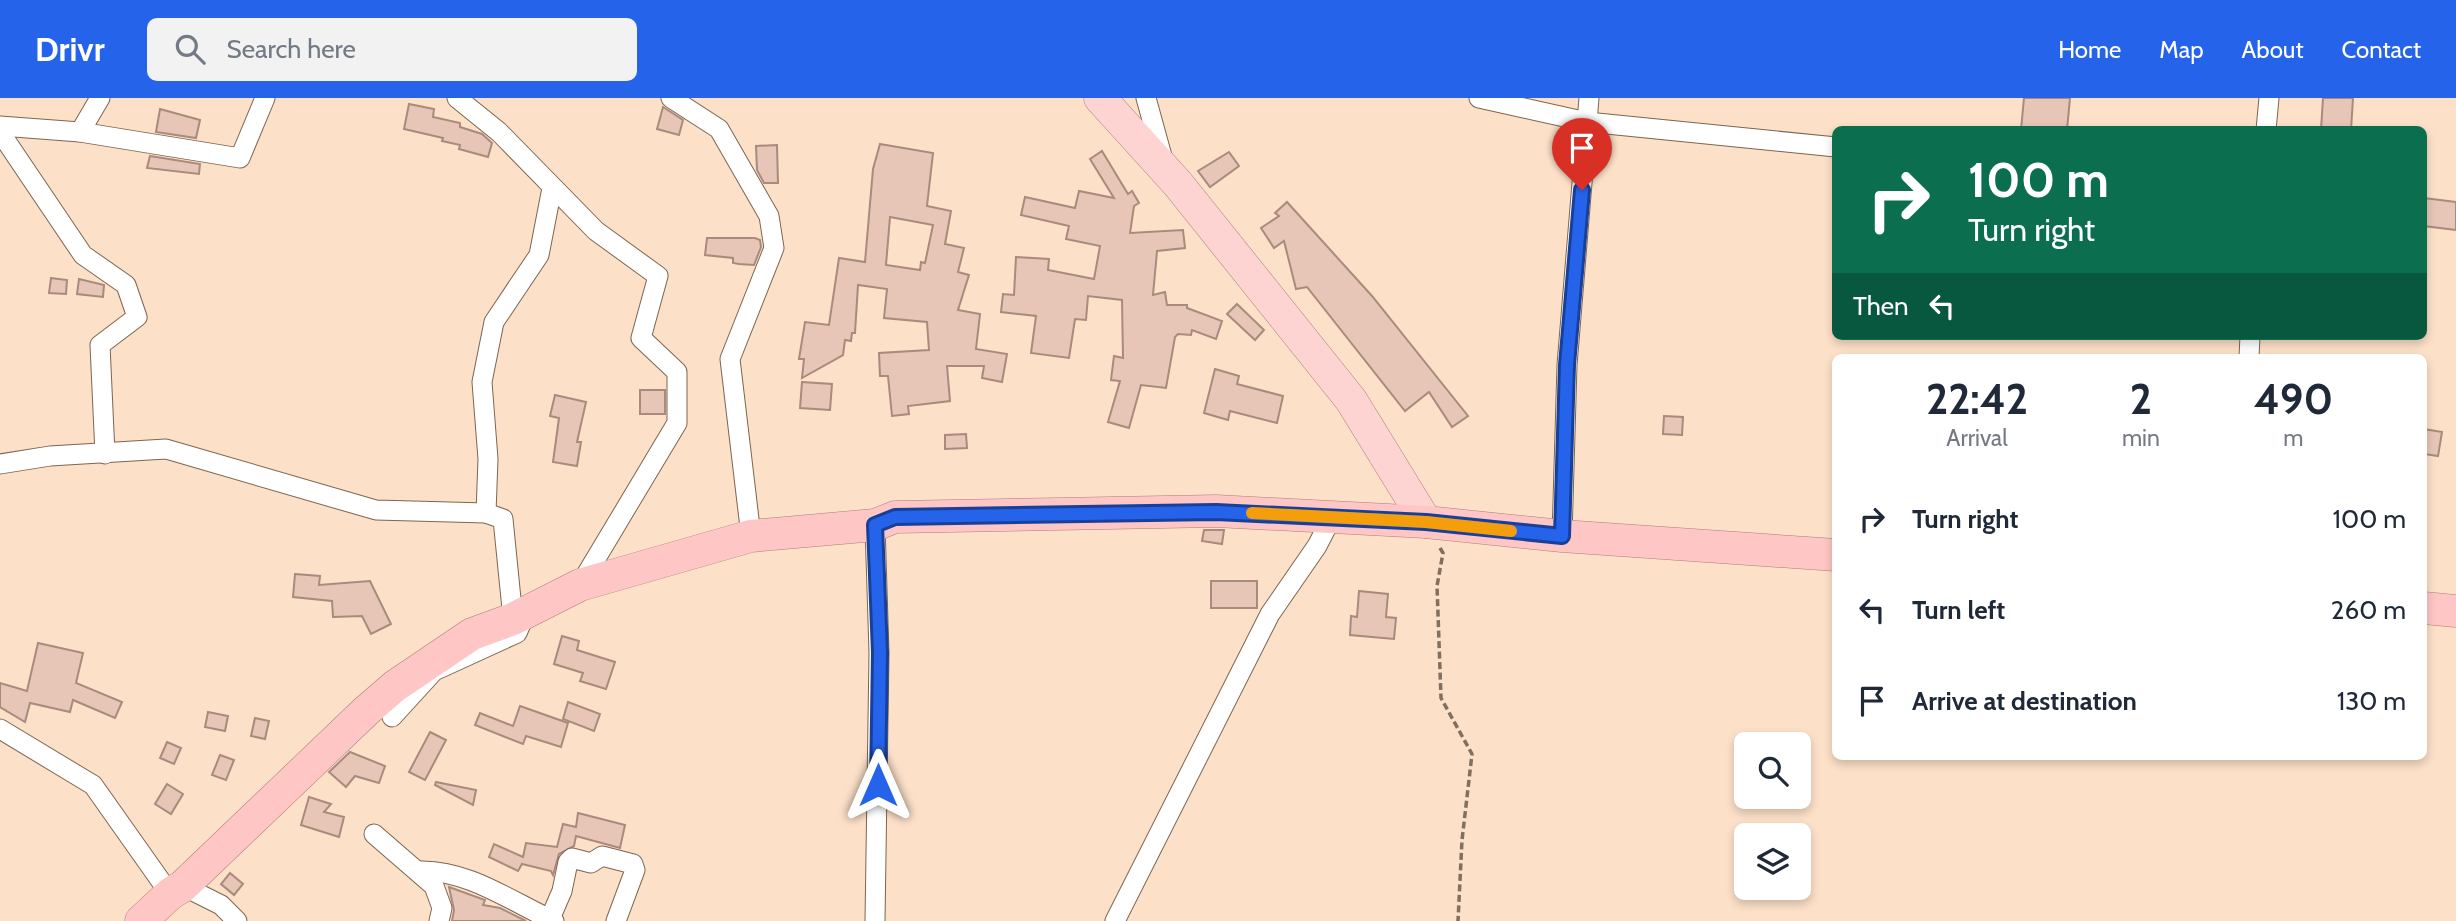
<!DOCTYPE html>
<html lang="en">
<head>
<meta charset="utf-8">
<style>
  body { margin:0; font-family:Cabin,sans-serif; background:#f2f2f3; color:#1f2937; height:100vh; display:flex; flex-direction:column; font-size:26px; white-space:nowrap }
  * { box-sizing:border-box; margin:0 }
  p { font-size:23px; color:#747a83 }
  .icon { flex:none; width:38px; height:38px; fill:none; stroke:currentColor; stroke-width:2; stroke-linecap:round; stroke-linejoin:round }
  .map { position:relative; flex:1; overflow:hidden }
  .sheet { position:absolute; left:1832px; top:256px; width:595px; height:406px; display:flex; flex-direction:column; background:#fff; border-radius:10px; box-shadow:0 4px 10px #0003 }
  .sheet>* { flex:none }
  .guide { position:absolute; left:1832px; top:28px; width:595px; height:214px; border-radius:10px; box-shadow:0 4px 10px #0003; background:#0b6e4f; color:#fff; overflow:hidden }
  .tools { position:absolute; left:1734px; top:634px; display:grid; gap:14px }
  .tools a { display:grid; place-items:center; width:77px; height:77px; border-radius:10px; background:#fff; box-shadow:0 4px 10px #0003; font-size:35px }
  .pin { position:absolute; display:grid; place-items:center; width:60px; height:60px; color:#fff; margin:-72px -30px; border-radius:50% 50% 50% 0; rotate:-45deg; box-shadow:0 0 7px #0007 }
  .pin .icon { rotate:45deg }
  .me { position:absolute; width:77px; margin:-38px; rotate:0deg; stroke-linejoin:round; filter:drop-shadow(0 0 5px #0008) }
  .turn { display:flex; align-items:center; gap:24px; height:147px; padding:0 21px; font-size:32px }
  .turn .icon { width:91px; height:91px; stroke-width:2.5 }
  .turn b { display:block; font-size:49px; line-height:60px }
  .then { display:flex; align-items:center; height:66px; padding:0 21px; background:#0003; gap:14px; font-size:26px }
  .eta { display:flex; justify-content:space-evenly; align-items:center; height:119px; text-align:center }
  .eta b { font-size:42px; font-weight:700; line-height:49px }
  ul { padding:0; list-style:none }
  li { display:flex; align-items:center; gap:21px; height:91px; padding:0 21px }
  li div { flex:1 }
  li b { display:block; font-size:26px }
  li em { font-style:normal }
  header { display:flex; align-items:center; gap:42px; box-sizing:border-box; height:98px; padding:0 35px; background:#2563eb; color:#fff }
  header strong { font-size:33px }
  nav { display:flex; gap:38px; margin-inline-start:auto; font-size:24px }
  .search { width:490px; height:63px; background:#f2f2f3; display:flex; align-items:center; gap:18px; box-sizing:border-box; padding:0 24px; border-radius:10px; color:#747a83; font-size:26px }
  .map>svg:first-child { display:block }
  .building { fill:#e8c6b7; stroke:#a98a7c; stroke-width:2; fill-rule:evenodd }
  .lines { fill:none; stroke-linecap:round; stroke-linejoin:round }
  .minor-casing { stroke:#7d6550; stroke-width:21 }
  .primary-casing { stroke:#ae7e78; stroke-width:33 }
  .trunk-casing { stroke:#ae7e78; stroke-width:33 }
  .path { stroke:#816f5f; stroke-width:3.5; stroke-dasharray:7 3.5; stroke-linecap:butt }
  .minor { stroke:#fff; stroke-width:19 }
  .primary { stroke:#fed4d3; stroke-width:32 }
  .trunk { stroke:#fec6c4; stroke-width:32 }
  .route-casing { stroke:#184099; stroke-width:18 }
  .route { stroke:#2563eb; stroke-width:12 }
  .slow { stroke:#f59e0b; stroke-width:12 }
</style>
</head>
<body>
<header>
<strong>Drivr</strong>
<div class="search"><svg class="icon" aria-label="search" viewBox="0 0 24 24"><circle cx="10" cy="10" r="6"/><path d="M15 15l6 6"/></svg>Search here</div>
<nav><a>Home</a><a>Map</a><a>About</a><a>Contact</a></nav>
</header>
<div class="map">
<svg width="2456" height="823" viewBox="0 0 2456 823">
  <rect width="100%" height="100%" fill="#fce0c8"/>
  <!-- building -->
  <g class="building">
    <polygon points="2024,0 2070,0 2067,32 2021,32"/>
    <polygon points="2323,0 2353,0 2351,32 2321,32"/>
    <polygon points="409,6 434,11 433,19 460,25 460,29 482,36 492,45 488,59 459,51 460,47 442,43 443,40 404,31"/>
    <polygon points="663,9 683,22 679,37 657,31"/>
    <polygon points="160,11 200,22 196,40 156,34"/>
    <path d="M880,46L933,55L927,108L951,113L945,146L964,150L958,174L969,177L958,212L980,216L976,251L1007,256L1002,284L982,280L984,268H947L950,303L908,308L909,316L892,318L888,278H880L879,255L929,252L927,224L884,220L887,191L858,187L855,235H852L851,243L845,242L843,257L802,280L804,261H799L805,224L829,227L839,160L865,164L873,71ZM890,119L933,127L925,165L921,164L920,172L886,167Z"/>
    <polygon points="777,47 778,85 764,85 757,72 756,48"/>
    <polygon points="1102,53 1128,96 1132,93 1139,105 1134,108 1130,135 1183,132 1185,150 1157,153 1153,197 1165,194 1167,207 1187,207 1187,210 1222,223 1216,241 1192,232 1191,237 1178,236 1175,239 1166,290 1141,287 1129,330 1108,324 1120,283 1111,282 1114,258 1123,260 1122,202 1088,198 1086,222 1075,221 1069,260 1031,255 1036,218 1001,214 1003,196 1014,197 1016,159 1049,161 1048,172 1094,181 1100,148 1066,141 1069,128 1021,117 1025,99 1075,110 1079,93 1114,100 1090,61"/>
    <polygon points="1229,54 1239,68 1210,89 1198,73"/>
    <polygon points="150,58 200,66 199,76 147,70"/>
    <polygon points="2424,100 2456,104 2456,132 2424,128"/>
    <polygon points="1287,104 1372,198 1468,318 1452,329 1429,294 1405,313 1307,189 1296,191 1284,143 1274,150 1261,130 1279,118 1275,115"/>
    <polygon points="707,140 755,140 760,142 761,149 754,167 739,166 733,165 733,160 705,157"/>
    <polygon points="51,180 67,182 66,196 49,195"/>
    <polygon points="79,181 104,187 103,199 77,196"/>
    <polygon points="1237,206 1264,232 1255,242 1227,216"/>
    <polygon points="1215,271 1239,278 1237,286 1283,298 1277,325 1230,313 1228,322 1204,315"/>
    <polygon points="802,284 832,286 830,312 800,310"/>
    <rect x="640" y="292" width="25" height="24"/>
    <polygon points="555,297 586,304 577,344 581,344 577,368 553,364 559,320 550,318"/>
    <polygon points="1664,318 1683,319 1682,337 1663,336"/>
    <polygon points="2424,331 2442,334 2438,358 2424,356"/>
    <polygon points="966,336 967,350 945,351 945,337"/>
    <polygon points="1204,432 1224,432 1222,446 1202,443"/>
    <polygon points="295,476 320,478 319,487 370,483 391,526 371,536 362,518 333,519 332,503 293,499"/>
    <rect x="1211" y="483" width="46" height="27"/>
    <polygon points="1359,493 1388,496 1386,519 1396,520 1394,541 1350,537 1351,518 1357,519"/>
    <polygon points="562,538 579,543 577,552 615,564 606,591 580,583 583,575 554,566"/>
    <polygon points="38,545 83,555 76,585 122,604 115,620 73,602 70,614 30,605 25,624 0,609 0,585 27,593"/>
    <polygon points="568,604 600,616 594,633 563,621"/>
    <polygon points="520,608 568,625 561,649 526,638 523,646 475,627 480,615 513,628"/>
    <polygon points="208,614 228,618 225,633 205,629"/>
    <polygon points="255,620 269,623 265,641 251,638"/>
    <polygon points="430,634 446,642 425,682 409,674"/>
    <polygon points="167,644 181,650 174,666 160,660"/>
    <polygon points="350,654 385,668 379,685 355,678 346,689 329,674"/>
    <polygon points="220,657 234,662 226,682 212,677"/>
    <polygon points="436,684 476,692 473,707 435,687"/>
    <polygon points="167,686 183,696 171,716 155,706"/>
    <polygon points="309,699 331,706 324,714 344,719 339,739 301,727"/>
    <polygon points="578,715 625,727 620,750 576,738 574,748 559,756 553,777 551,773 522,766 518,773 489,759 494,746 523,759 526,745 557,749 563,726 576,729"/>
    <polygon points="230,775 243,786 234,797 221,786"/>
    <polygon points="449,789 485,802 483,807 500,810 526,823 452,823 454,812"/>
  </g>
  <g class="lines">
    <!-- minor casing -->
    <g class="minor-casing">
      <g id="minor">
        <polyline points="457,0 499,34 596,133 658,178 641,240 677,274 677,325 580,487"/>
        <polyline points="671,0 719,31 769,118 774,150 730,261 751,438"/>
        <polyline points="1146,0 1162,58"/>
        <polyline points="1479,0 1587,24 1836,49"/>
        <polyline points="0,28 80,34 240,60 265,0"/>
        <polyline points="2266,32 2269,0"/>
        <polyline points="0,34 83,157 126,187 137,219 100,247 105,356"/>
        <polyline points="80,34 100,0"/>
        <polyline points="2249,259 2250,238"/>
        <polyline points="0,366 50,358 166,351 376,412 486,415"/>
        <polyline points="875,427 879,555 875,823"/>
        <polyline points="1562,438 1567,267 1589,0"/>
        <polyline points="392,619 434,573 517,535 527,512 513,521 503,421 486,415 488,361 482,284 494,224 539,157 552,90"/>
        <polyline points="0,631 93,687 170,796"/>
        <polyline points="374,736 434,788 442,810 439,823"/>
        <path d="M419,773C467,771 512,804 554,823"/>
        <polyline points="183,788 221,807 237,823"/>
        <polyline points="549,823 562,793 568,764 572,760 591,765 602,758 633,766 635,772 616,823"/>
        <polyline points="1115,823 1270,516 1317,448 1332,419"/>
      </g>
    </g>
    <!-- primary casing -->
    <g class="primary-casing">
      <polyline id="primary" points="1100,0 1178,86 1351,302 1426,424"/>
    </g>
    <!-- trunk casing -->
    <g class="trunk-casing">
      <g id="trunk">
        <polyline points="2424,510 2456,513"/>
        <polyline points="141,823 170,796 183,788 366,613 395,588 472,536 513,521 580,487 751,438 875,427 895,419 1216,413 1426,424 1562,438 1836,457"/>
      </g>
    </g>
    <!-- path -->
    <polyline class="path" points="1440,450 1443,455 1437,488 1441,600 1472,656 1462,742 1458,823"/>
    <!-- minor -->
    <use href="#minor" class="minor"/>
    <!-- primary -->
    <use href="#primary" class="primary"/>
    <!-- trunk -->
    <use href="#trunk" class="trunk"/>
  </g>
  <g class="lines">
    <!-- route casing -->
    <g class="route-casing">
      <polyline id="route" points="878,687 880,555 875,427 895,419 1216,414 1426,424 1562,438 1567,267 1582,92"/>
    </g>
    <!-- route -->
    <use href="#route" class="route"/>
    <!-- slow -->
    <polyline class="slow" points="1252,415 1426,424 1511,433"/>
  </g>
</svg>
<div class="tools">
<a><svg class="icon" aria-label="search" viewBox="0 0 24 24"><circle cx="10" cy="10" r="6"/><path d="M15 15l6 6"/></svg></a>
<a><svg class="icon" aria-label="layers" viewBox="0 0 24 24"><path d="M12 4l9 5-9 5-9-5zM3 14l9 5 9-5"/></svg></a>
</div>
<div class="pin" style="left:1582px;top:92px;background:#d93025"><svg class="icon" aria-label="arrive" viewBox="0 0 24 24"><path d="M6 21V4h12l-3 4 3 4H6"/></svg></div>
<svg class="me" style="left:878px;top:687px" viewBox="-20 -20 40 40"><path d="M0-17L14 15 0 8-14 15z" fill="#2563eb" stroke="#fff" stroke-width="4"/></svg>
<div class="guide">
<div class="turn"><svg class="icon" aria-label="right" viewBox="0 0 24 24"><path d="M7 20v-9h11M14 6l5 5-5 5"/></svg><div><b>100 m</b>Turn right</div></div>
<div class="then">Then<svg class="icon" aria-label="left" viewBox="0 0 24 24"><path d="M17 20v-9H6M10 6l-5 5 5 5"/></svg></div>
</div>
<section class="sheet">
<div class="eta">
<div><b>22:42</b><p>Arrival</p></div>
<div><b>2</b><p>min</p></div>
<div><b>490</b><p>m</p></div>
</div>
<ul>
<li><svg class="icon" aria-label="right" viewBox="0 0 24 24"><path d="M7 20v-9h11M14 6l5 5-5 5"/></svg><div><b>Turn right</b></div><em>100 m</em></li>
<li><svg class="icon" aria-label="left" viewBox="0 0 24 24"><path d="M17 20v-9H6M10 6l-5 5 5 5"/></svg><div><b>Turn left</b></div><em>260 m</em></li>
<li><svg class="icon" aria-label="arrive" viewBox="0 0 24 24"><path d="M6 21V4h12l-3 4 3 4H6"/></svg><div><b>Arrive at destination</b></div><em>130 m</em></li>
</ul>
</section>
</div>
</body>
</html>
